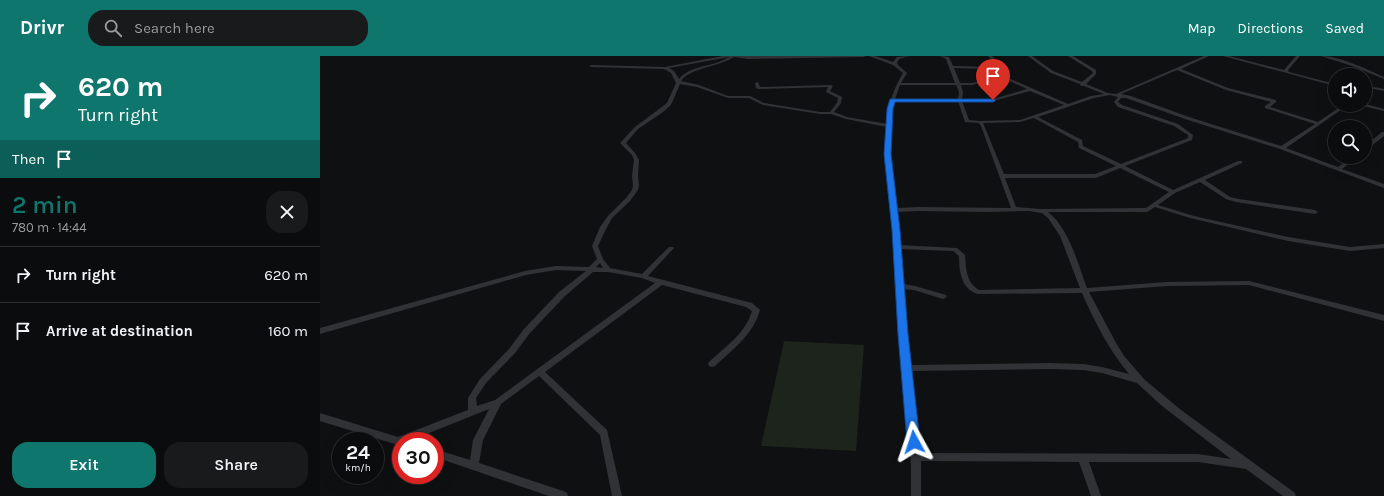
<!DOCTYPE html>
<html lang="en">
<head>
<meta charset="utf-8">
<style>
  body { margin:0; font-family:Karla,sans-serif; background:#191a1b; color:#f1f3f6; height:100vh; display:flex; flex-direction:column; font-size:15px; white-space:nowrap }
  * { box-sizing:border-box; margin:0 }
  p { font-size:13px; color:#9a9b9d }
  .icon { flex:none; width:22px; height:22px; fill:none; stroke:currentColor; stroke-width:2; stroke-linecap:round; stroke-linejoin:round }
  .map { position:relative; flex:1; overflow:hidden }
  .details { display:flex; flex-direction:column; background:#0b0c0d; width:320px }
  .details>* { flex:none }
  .guide { background:#0f766e; color:#fff; overflow:hidden }
  .tools { position:absolute; left:1008px; top:12px; display:grid; gap:8px }
  .tools a { display:grid; place-items:center; width:44px; height:44px; border-radius:50%; background:#0b0c0d; box-shadow:0 4px 16px #0002,0 0 0 1px #2b2c2e; font-size:20px }
  .speed { position:absolute; left:12px; top:376px; display:flex; gap:8px; font-size:20px; font-weight:700; text-align:center }
  .speed>* { display:grid; place-content:center; width:52px; height:52px; border-radius:50%; background:#0b0c0d; box-shadow:0 4px 16px #0002,0 0 0 1px #2b2c2e; line-height:1 }
  .speed small { font-size:10px; font-weight:400 }
  .speed .limit { border:6px solid #d22; background:#fff; color:#111 }
  .pin { position:absolute; display:grid; place-items:center; width:34px; height:34px; color:#fff; margin:-41px -17px; border-radius:50% 50% 50% 0; rotate:-45deg; box-shadow:0 0 4px #0007 }
  .pin .icon { rotate:45deg }
  .me { position:absolute; width:44px; margin:-22px; rotate:355deg; stroke-linejoin:round; filter:drop-shadow(0 0 3px #0008) }
  .turn { display:flex; align-items:center; gap:14px; height:84px; padding:0 12px; font-size:18px }
  .turn .icon { width:52px; height:52px; stroke-width:2.5 }
  .turn b { display:block; font-size:28px; line-height:34px }
  .then { display:flex; align-items:center; height:38px; padding:0 12px; background:#0003; gap:8px; font-size:15px }
  .round { display:grid; place-items:center; flex:none; width:42px; height:42px; border-radius:16px; background:#191a1b }
  .head { display:flex; align-items:center; justify-content:space-between; height:68px; padding:0 12px }
  h1 { font-size:24px; font-weight:600; line-height:30px; color:#0f766e }
  .button { display:flex; gap:8px; margin-top:auto; padding:8px 12px }
  .button a { flex:1; height:46px; border-radius:16px; background:#0f766e; color:#fff; font-size:16px; font-weight:600; line-height:46px; text-align:center }
  .button a+a { background:#191a1b; color:#f1f3f6 }
  ul { padding:0; list-style:none }
  li { display:flex; align-items:center; gap:12px; height:56px; padding:0 12px; border-top:1px solid #2b2c2e }
  li div { flex:1 }
  li b { display:block; font-size:15px }
  li em { font-style:normal }
  header { display:flex; align-items:center; gap:24px; box-sizing:border-box; height:56px; padding:0 20px; background:#0f766e; color:#fff }
  header strong { font-size:19px }
  nav { display:flex; gap:22px; margin-inline-start:auto; font-size:14px }
  .search { width:280px; height:36px; background:#191a1b; display:flex; align-items:center; gap:10px; box-sizing:border-box; padding:0 14px; border-radius:16px; color:#9a9b9d; font-size:15px }
  main { display:flex; flex:1; min-height:0 }
  .map>svg:first-child { display:block }
  .green { fill:#1c241c }
  .lines { fill:none; stroke-linecap:round; stroke-linejoin:round }
  .street { fill:#303236; fill-rule:evenodd }
  .route { fill:#1a73e8; stroke:#114b97 }
</style>
</head>
<body>
<header>
<strong>Drivr</strong>
<div class="search"><svg class="icon" aria-label="search" viewBox="0 0 24 24"><circle cx="10" cy="10" r="6"/><path d="M15 15l6 6"/></svg>Search here</div>
<nav><a>Map</a><a>Directions</a><a>Saved</a></nav>
</header>
<main>
<section class="details">
<div class="guide">
<div class="turn"><svg class="icon" aria-label="right" viewBox="0 0 24 24"><path d="M7 20v-9h11M14 6l5 5-5 5"/></svg><div><b>620 m</b>Turn right</div></div>
<div class="then">Then<svg class="icon" aria-label="arrive" viewBox="0 0 24 24"><path d="M6 21V4h12l-3 4 3 4H6"/></svg></div>
</div>
<div class="head"><div><h1>2 min</h1><p>780 m · 14:44</p></div><a class="round"><svg class="icon" aria-label="close" viewBox="0 0 24 24"><path d="M6 6l12 12M18 6L6 18"/></svg></a></div>
<ul>
<li><svg class="icon" aria-label="right" viewBox="0 0 24 24"><path d="M7 20v-9h11M14 6l5 5-5 5"/></svg><div><b>Turn right</b></div><em>620 m</em></li>
<li><svg class="icon" aria-label="arrive" viewBox="0 0 24 24"><path d="M6 21V4h12l-3 4 3 4H6"/></svg><div><b>Arrive at destination</b></div><em>160 m</em></li>
</ul>
<div class="button"><a>Exit</a><a>Share</a></div>
</section>
<div class="map">
<svg width="1064" height="440" viewBox="0 0 1064 440">
  <rect width="100%" height="100%" fill="#0f1011"/>
  <!-- green -->
  <polygon class="green" points="464,285 544,289 536,395 441,390"/>
  <g class="lines">
    <!-- street -->
    <g class="street">
      <path d="M403,0H546L544,1L428,3L414,1C399,11 371,11 361,25L379,29L408,40H430L444,47L500,56H510L517,47L518,42L506,36L508,31L438,33L436,32L435,27L438,26L440,31L511,29L513,30L510,35L522,41L521,47L514,56L527,61L567,68C568,49 573,34 583,17L573,9L549,0H555L573,6L577,1L590,0L579,3L577,7L578,9L587,17L581,27H635L626,3L620,0L629,1L633,10L673,11L676,8L668,0H672L680,8L676,12L684,20L748,48L771,40L784,38L764,30H761L760,28L731,17L708,0H712L733,15L762,26L773,17L772,15L748,0H753L776,14V18L766,28L788,37L796,38L884,0H889L861,13L908,32L956,44V46L950,51L998,66L1023,49H1028L966,92L1018,111L1032,101H1038L1022,113L1064,128V132L960,93L865,63L806,42H801L798,46L802,49L858,68L873,79L872,84L805,110L853,134L918,105H922V107L885,124L910,141L919,143L995,154L998,156L995,158L916,146L906,143L880,126L855,137L838,149L874,160L968,181L1030,191L1064,188V192L1030,195L968,185L870,162L835,151L827,156H728C749,172 758,208 767,232L847,226L929,225L1064,259V265L929,229L847,230L769,236L796,287L804,300L825,324L861,354L975,437L976,440H963L926,413L878,406H769L781,440H771L759,406L601,405V440H591V409L575,230L573,191V174L570,154L565,98L567,71L526,63L511,58H500L443,49L429,42H408L377,31L360,28L351,49L343,56L318,73L306,87L315,97L319,104L318,120L319,129L318,134L310,145L292,162L287,171L278,190L283,203L290,212L322,218L349,191H353L354,192L353,193L328,220L432,247L440,254C433,279 413,293 395,310L392,311L389,310L388,308L389,306C406,290 425,278 432,255L426,251L342,229L225,316L287,374L302,440H292L280,379L219,320L181,348L163,384L159,407L243,435L247,437L248,440H229L115,401V393L150,404L153,384L169,353L89,385H81V390L0,365V357L78,381L148,354V342L160,323L189,293L204,273L239,236L266,215L236,214L206,219L0,278V272L205,215L236,210L269,211L277,203L272,190L280,171L288,160L306,142L312,134L313,129L312,120L314,104L312,99L300,87L315,71L347,47L356,27L351,17L344,13L271,11L269,10L271,9L345,11ZM409,1C394,11 370,9 359,23L354,15L349,12ZM634,12L673,13L680,20L652,27H640ZM857,14L906,34L951,46L945,50V52L995,68L961,90L869,61L811,40L801,38ZM683,22L707,33L673,43H642L643,36L641,29H652ZM580,29H636L639,36L638,43H575ZM710,35L744,49L700,64L660,65L649,64L642,45H673ZM790,39L798,41L794,46L798,51L854,70L868,79V82L801,108L763,90L762,84L718,61L774,42ZM575,45H638L645,66L659,67L661,70L691,152L599,151L576,152L571,98L572,53ZM714,62L758,86L759,92L796,110L775,118H684L663,67L700,66ZM800,112L849,136L826,152L720,153L696,151L685,122H776ZM599,155L666,156L708,155L722,157L728,162L740,180L760,232L659,234C646,226 646,213 645,199L637,192L579,189V174L576,156ZM579,193L633,195L639,200C639,215 641,233 658,238L762,237C774,265 789,294 809,318L782,311L763,308L730,307L591,309L583,233L594,234L623,243L627,241L626,239L595,230L583,228ZM280,207L283,212L276,211ZM273,216H288L322,222L335,227L175,344L157,350L156,342L166,327L195,297L210,277L245,240ZM730,313L763,314L782,317L817,327L842,350L911,403L878,398L600,397L592,315Z"/>
      <polygon points="903,0 909,0 964,14 976,0 980,0 968,14 969,16 1015,28 1015,30"/>
      <path d="M1001,0C1020,0 1046,13 1064,21V23L1032,10Z"/>
      <polygon points="1054,31 1064,33 1064,35 1054,33 1045,36 1045,34"/>
      <polygon points="1045,48 1064,53 1064,55 1043,50 1043,49 1045,49"/>
      <polygon points="1062,76 1064,76 1064,80 1045,95 1045,90"/>
    </g>
  </g>
  <!-- route -->
  <polygon class="route" points="570,43 673,43 676,44 673,46 575,46 573,53 571,98 580,174 588,278 600,386 598,390 594,392 589,390 587,386 578,278 572,174 564,98 567,53"/>
</svg>
<div class="tools">
<a><svg class="icon" aria-label="sound" viewBox="0 0 24 24"><path d="M4 9h4l5-4v14l-5-4H4zM17 9q2 3 0 6"/></svg></a>
<a><svg class="icon" aria-label="search" viewBox="0 0 24 24"><circle cx="10" cy="10" r="6"/><path d="M15 15l6 6"/></svg></a>
</div>
<div class="speed"><div>24<small>km/h</small></div><div class="limit">30</div></div>
<div class="pin" style="left:673px;top:44px;background:#d93025"><svg class="icon" aria-label="arrive" viewBox="0 0 24 24"><path d="M6 21V4h12l-3 4 3 4H6"/></svg></div>
<svg class="me" style="left:594px;top:386px" viewBox="-20 -20 40 40"><path d="M0-17L14 15 0 8-14 15z" fill="#1a73e8" stroke="#fff" stroke-width="4"/></svg>
</div>
</main>
</body>
</html>
